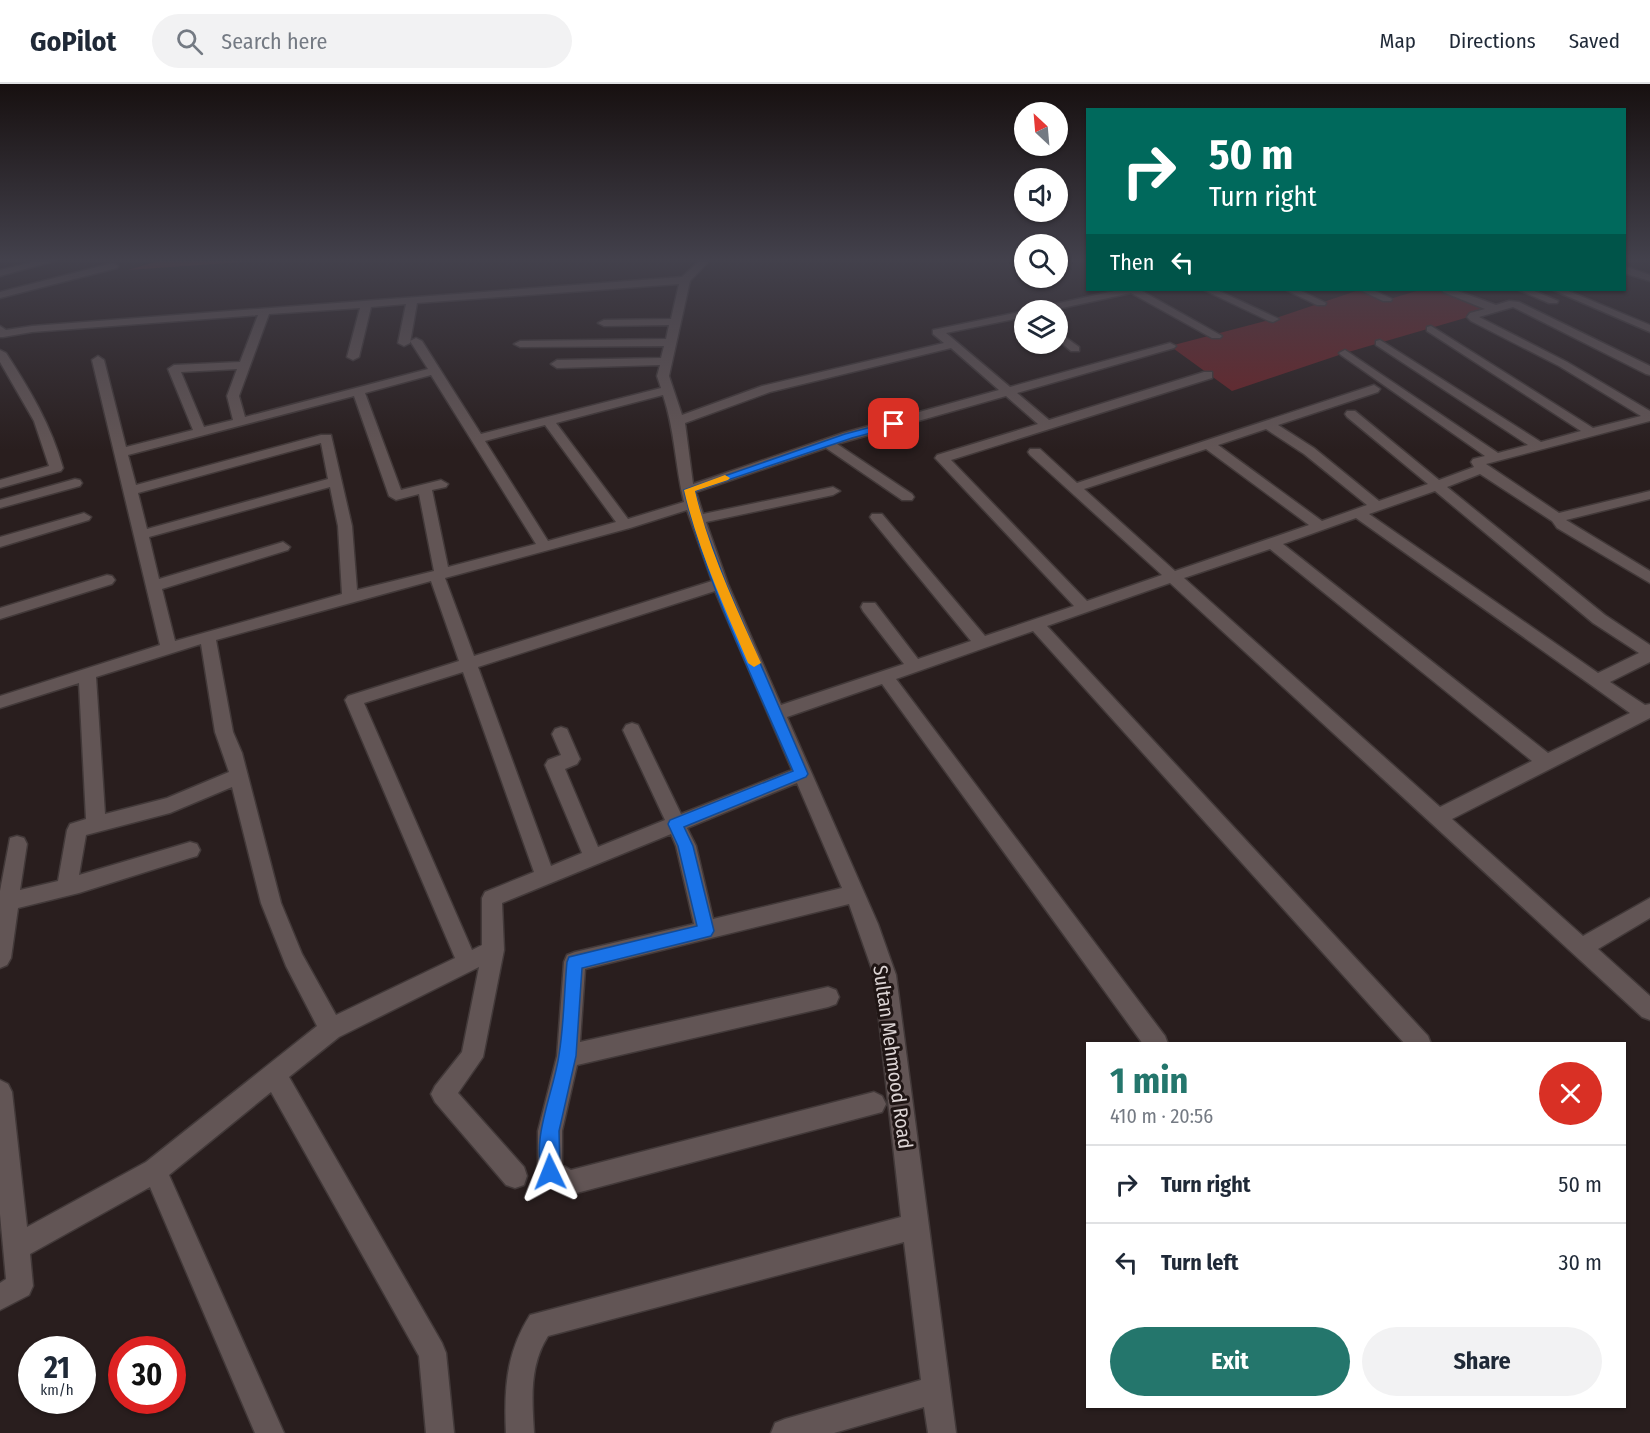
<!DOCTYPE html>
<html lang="en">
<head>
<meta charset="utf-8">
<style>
  body { margin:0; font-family:"Fira Sans Condensed",sans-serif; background:#f2f2f3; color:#1f2937; height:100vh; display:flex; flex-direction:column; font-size:22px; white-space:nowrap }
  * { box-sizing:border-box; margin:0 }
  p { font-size:20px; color:#747a83 }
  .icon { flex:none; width:33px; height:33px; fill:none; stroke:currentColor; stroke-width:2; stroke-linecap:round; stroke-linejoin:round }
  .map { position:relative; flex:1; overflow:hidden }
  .side { position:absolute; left:1086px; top:958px; width:540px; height:366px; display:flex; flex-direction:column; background:#fff; border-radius:0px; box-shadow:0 2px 4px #0004 }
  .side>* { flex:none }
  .guide { position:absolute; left:1086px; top:24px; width:540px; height:183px; border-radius:0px; box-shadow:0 2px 4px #0004; background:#00695c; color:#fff; overflow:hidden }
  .needle { width:39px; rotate:334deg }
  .tools { position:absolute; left:1014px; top:18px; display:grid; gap:12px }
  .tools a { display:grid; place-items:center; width:54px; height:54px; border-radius:50%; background:#fff; box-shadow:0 2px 4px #0004; font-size:30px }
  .speed { position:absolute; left:18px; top:1252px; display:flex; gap:12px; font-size:30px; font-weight:700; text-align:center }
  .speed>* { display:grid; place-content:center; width:78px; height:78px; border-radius:50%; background:#fff; box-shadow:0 2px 4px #0004; line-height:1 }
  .speed small { font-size:15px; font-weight:400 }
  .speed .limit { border:9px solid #d22; background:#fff; color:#111 }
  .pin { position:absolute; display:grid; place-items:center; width:51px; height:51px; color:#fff; margin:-26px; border-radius:12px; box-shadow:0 3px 9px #0006 }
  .me { position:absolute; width:66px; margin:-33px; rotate:358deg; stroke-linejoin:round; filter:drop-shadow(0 0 4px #0008) }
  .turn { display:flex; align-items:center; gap:21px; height:126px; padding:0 24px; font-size:27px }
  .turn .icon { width:78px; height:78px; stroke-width:2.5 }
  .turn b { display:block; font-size:42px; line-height:51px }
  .then { display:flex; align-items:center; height:57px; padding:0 24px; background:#0003; gap:12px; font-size:22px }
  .round { display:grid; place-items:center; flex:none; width:63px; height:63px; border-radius:32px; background:#f2f2f3 }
  .summary { display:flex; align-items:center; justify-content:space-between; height:102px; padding:0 24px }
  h1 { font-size:36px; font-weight:700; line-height:45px; color:#24766c }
  .primary-button { display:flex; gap:12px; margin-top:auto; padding:12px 24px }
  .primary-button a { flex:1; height:69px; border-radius:36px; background:#24766c; color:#fff; font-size:24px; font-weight:700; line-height:69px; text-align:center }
  .primary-button a+a { background:#f2f2f3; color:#1f2937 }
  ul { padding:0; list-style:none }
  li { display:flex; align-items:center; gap:18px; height:78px; padding:0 24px; border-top:2px solid #e0e1e3 }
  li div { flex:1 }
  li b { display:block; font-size:22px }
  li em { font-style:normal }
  header { display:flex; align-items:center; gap:36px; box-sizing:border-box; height:84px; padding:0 30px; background:#fff; border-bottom:2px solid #e0e1e3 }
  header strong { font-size:28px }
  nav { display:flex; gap:33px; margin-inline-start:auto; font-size:21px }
  .search { width:420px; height:54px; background:#f2f2f3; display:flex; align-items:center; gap:15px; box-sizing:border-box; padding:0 21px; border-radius:33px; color:#747a83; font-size:22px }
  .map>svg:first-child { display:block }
  .green { fill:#6e2226 }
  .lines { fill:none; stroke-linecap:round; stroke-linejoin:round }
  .minor-casing { stroke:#423939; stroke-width:3 }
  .minor { fill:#625555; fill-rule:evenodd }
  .route { fill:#1a73e8; stroke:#114b97; stroke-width:1.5 }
  .slow { fill:#f59e0b }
  .labels { text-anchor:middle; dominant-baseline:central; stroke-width:6; stroke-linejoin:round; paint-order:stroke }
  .street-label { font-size:20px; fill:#dcd4d4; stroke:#1f1514 }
</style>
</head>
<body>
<header>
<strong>GoPilot</strong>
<div class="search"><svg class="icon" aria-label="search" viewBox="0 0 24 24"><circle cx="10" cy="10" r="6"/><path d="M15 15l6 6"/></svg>Search here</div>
<nav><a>Map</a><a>Directions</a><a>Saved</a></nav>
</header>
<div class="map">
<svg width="1650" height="1349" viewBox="0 0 1650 1349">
  <rect width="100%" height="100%" fill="#291e1e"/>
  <!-- green -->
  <g class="green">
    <polygon points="159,177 257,177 128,186"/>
    <polygon points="1359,206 1383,217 1420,206 1447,206 1496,225 1345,269 1232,307 1170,262 1273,235"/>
  </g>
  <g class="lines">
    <!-- minor casing -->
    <g class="minor-casing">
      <g id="minor">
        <polygon points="38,177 54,177 0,192 0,186"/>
        <path d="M699,177H709L690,197L669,292L682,331L762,302L944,259L933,250V246L1024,227V233L946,249L1010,303L1170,259L1176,262L1174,264L1017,309L1049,336L1204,288H1212V294L951,376L1087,517L1162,491L1030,371L1028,368L1030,365H1040L1077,399L1374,301L1380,305L1378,308L1278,341L1314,364L1379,417L1428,400L1347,333L1345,330L1347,327H1355L1439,396L1474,383L1471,378L1473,375L1485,372L1341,271L1339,269L1345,266L1498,369L1528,361L1376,261V257L1380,256L1541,358L1581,347L1427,247V243L1431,242L1593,344L1641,332L1559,282L1471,237L1467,233L1470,229L1485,225L1443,208L1442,206H1455L1496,221L1509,217L1519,218L1650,282V291L1646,290L1513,223L1479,233L1567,278L1650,327V337L1486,380L1559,429L1650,407V415L1566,436L1650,487V499L1557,444L1552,437L1480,390L1447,403L1605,531L1650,561V578L1610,598L1645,621L1650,620V634L1452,735L1583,852L1650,814V834L1598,865L1650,912V936L1642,933L1170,499L1047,542L1428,952L1431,960H1405L1033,547L896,595L1165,952L1168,960H1143L882,600L787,633L878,840L896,891L956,1349H928L924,1323L834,1349H771L775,1339L785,1335L921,1296L904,1158L548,1252C529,1282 532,1315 534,1349H506C504,1305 506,1269 530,1231L901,1133L874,891L849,820L585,885L580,958L828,903L836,906L839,913L836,920L828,923L577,981L562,1047V1081L571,1086L874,1008L882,1012L886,1020L882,1028L569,1111L541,1097L538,1088V1047L557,972L564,878L567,871L575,868L694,840L676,762L671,750L502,819L504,866L483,973L458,1009L524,1083L527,1092L524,1101L515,1104L506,1101L435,1018L431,1010L435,1002L462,968L479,883L339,953L289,993L442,1259L446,1269L454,1349H426L419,1272L271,1008L169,1091L284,1349H255L150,1103L30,1170L33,1202L29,1211L0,1226V1199L6,1195L0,1130V996L8,1000L12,1008L27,1143L146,1078L317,942L286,882L261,819L232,703L170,729L86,751L79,791L190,758L197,760L200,766L197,772L190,774L79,809L18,824L11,874L7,881L0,884V807L10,754L17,752L24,754L27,760L20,806L58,797L67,746L70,740L86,735L79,599L0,624V612L160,561L92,276L98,272L104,276L126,363L193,346L168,285L174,281L240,278L258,231L32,248L3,253H0V242L6,246L32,242L682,193ZM679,200L671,235L604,236L598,239L604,242L669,241L666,255L520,257L514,260L520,263L664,262L661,274L557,276L551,280L557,284L660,281L657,292L661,304L481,350L422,257L416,254L410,257L428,285L245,333L239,312L269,230L360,224L347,273L353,276L359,273L371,223L406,220L398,259L404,262L410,259L417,219ZM951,264L999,306L843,349L693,400L685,339L770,308ZM237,285L227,312L233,336L204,343L181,288ZM431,291L536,460L448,483L432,406L446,403L448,400L441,396L401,406L365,309ZM663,311C675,346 675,382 684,418L628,435L556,339ZM354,312L389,412L396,416L419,410L434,487L357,506L352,442L331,351H321L136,401L128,371ZM1006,312L1038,340L937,371L935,374L1074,522L985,552L882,430H872L870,433L872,436L971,557L918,575L875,519H863L861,523L863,527L904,580L781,621L728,500L706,438L833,411L840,407L833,403L703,430L696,408L826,364L902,416H912L914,413L912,410L837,360ZM545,341L616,438L548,457L485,357ZM1266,345L1304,370L1367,421L1322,437L1218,361ZM321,359L328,395L147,445L138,409ZM1206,365L1309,441L1175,487L1084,405ZM330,403L338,442L342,510L175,557L162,505L288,466L290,463L283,458L159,495L149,453ZM1435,407L1593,539L1639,569L1598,589L1369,430ZM687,426L712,497L474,572L445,494L630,444ZM1356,434L1591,601L1630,629L1548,669L1283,460ZM1270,465L1532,677L1440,723L1184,494ZM431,497L459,577L348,612L345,616L455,874L336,931L302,870L281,819L242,669L233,648L216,556ZM715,507L792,686L681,730L638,641L632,639L626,641L623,646L665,736L598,763L565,685L577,680L580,675L567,645L561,643L555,645L552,650L561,671L548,676L545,681L582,769L551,782L478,583ZM201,560L215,648L229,688L167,714L105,730L96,593ZM463,588L534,788L485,808L482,814V861L472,866L364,619ZM797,699L842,804L713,835L696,762L687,744Z"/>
        <polygon points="113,179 118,182 117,184 0,214 0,208"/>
        <polygon points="1624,182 1650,191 1650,197 1624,189"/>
        <polygon points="1119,206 1140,206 1222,252 1220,254 1212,254 1131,209 1053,226 1036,226 1041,223"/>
        <polygon points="1204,206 1217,206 1279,235 1273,238 1269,237"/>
        <polygon points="1286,206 1299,206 1326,219 1325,221 1317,221"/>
        <polygon points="1360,206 1373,206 1392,215 1391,217 1383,217"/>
        <polygon points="1519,206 1532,206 1558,217 1557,219 1549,219"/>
        <polygon points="1553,206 1566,206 1650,241 1650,248"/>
        <polygon points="1058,248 1079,263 1079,267 1071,267 1058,256"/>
        <path d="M0,266L6,269C30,306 51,341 63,384L61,387L0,404V396L49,382L34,337L0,278Z"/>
        <polygon points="75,395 80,396 82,399 80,402 0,424 0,416"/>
        <polygon points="84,429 91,433 89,436 0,463 0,453"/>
        <polygon points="107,491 112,492 115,496 112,500 0,535 0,524"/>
      </g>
    </g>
    <!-- minor -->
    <use href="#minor" class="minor"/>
  </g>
  <!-- sky -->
  <linearGradient id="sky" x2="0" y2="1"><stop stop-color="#171010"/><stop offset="0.48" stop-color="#43414c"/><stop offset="1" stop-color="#43414c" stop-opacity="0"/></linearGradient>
  <rect width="1650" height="366" fill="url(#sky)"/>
  <!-- route -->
  <path class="route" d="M894,337L897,338V342L852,354L695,407L702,436L726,500L808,690L806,693L684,743L693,762L714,847L711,852L582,884L576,972L559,1047L560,1088L557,1094L550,1097L544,1094C529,1058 554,1008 559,971C564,941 564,909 567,878L569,873L697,842L678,762L668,740L670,736L793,687C755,598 706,500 684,406L845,350Z"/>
  <!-- slow -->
  <path class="slow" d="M725,391L730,394L728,396L695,407C709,467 736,523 761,579L754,583L748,579C724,522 698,466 684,406Z"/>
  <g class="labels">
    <!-- street labels -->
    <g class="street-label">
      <text transform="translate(893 973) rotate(82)">Sultan Mehmood Road</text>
    </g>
  </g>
</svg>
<div class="tools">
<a><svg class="needle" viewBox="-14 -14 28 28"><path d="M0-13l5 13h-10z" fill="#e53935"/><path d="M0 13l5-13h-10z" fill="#747a83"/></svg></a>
<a><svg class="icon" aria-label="sound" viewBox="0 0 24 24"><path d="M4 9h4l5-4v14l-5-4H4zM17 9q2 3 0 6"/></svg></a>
<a><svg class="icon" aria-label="search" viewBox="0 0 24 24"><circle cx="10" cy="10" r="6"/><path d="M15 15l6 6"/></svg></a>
<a><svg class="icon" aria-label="layers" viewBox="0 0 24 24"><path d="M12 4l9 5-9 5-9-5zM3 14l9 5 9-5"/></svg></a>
</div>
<div class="speed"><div>21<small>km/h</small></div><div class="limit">30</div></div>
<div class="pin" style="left:894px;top:340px;background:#d93025"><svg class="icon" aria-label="arrive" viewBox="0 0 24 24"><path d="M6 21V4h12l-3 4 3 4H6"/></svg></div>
<svg class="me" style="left:550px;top:1088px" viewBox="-20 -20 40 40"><path d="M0-17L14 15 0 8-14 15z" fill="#1a73e8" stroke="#fff" stroke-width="4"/></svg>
<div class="guide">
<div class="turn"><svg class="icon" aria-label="right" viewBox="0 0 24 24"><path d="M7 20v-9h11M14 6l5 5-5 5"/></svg><div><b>50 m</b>Turn right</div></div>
<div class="then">Then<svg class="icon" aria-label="left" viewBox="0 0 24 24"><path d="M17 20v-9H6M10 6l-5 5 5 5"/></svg></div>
</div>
<section class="side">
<div class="summary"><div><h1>1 min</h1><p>410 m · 20:56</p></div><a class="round" style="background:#d93025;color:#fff"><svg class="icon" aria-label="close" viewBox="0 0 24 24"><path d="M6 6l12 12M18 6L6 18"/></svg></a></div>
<ul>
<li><svg class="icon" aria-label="right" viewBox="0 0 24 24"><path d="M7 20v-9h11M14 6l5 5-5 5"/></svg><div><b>Turn right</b></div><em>50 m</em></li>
<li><svg class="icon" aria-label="left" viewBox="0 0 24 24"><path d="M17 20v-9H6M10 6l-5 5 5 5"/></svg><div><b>Turn left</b></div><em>30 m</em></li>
</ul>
<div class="primary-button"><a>Exit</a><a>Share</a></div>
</section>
</div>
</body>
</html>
